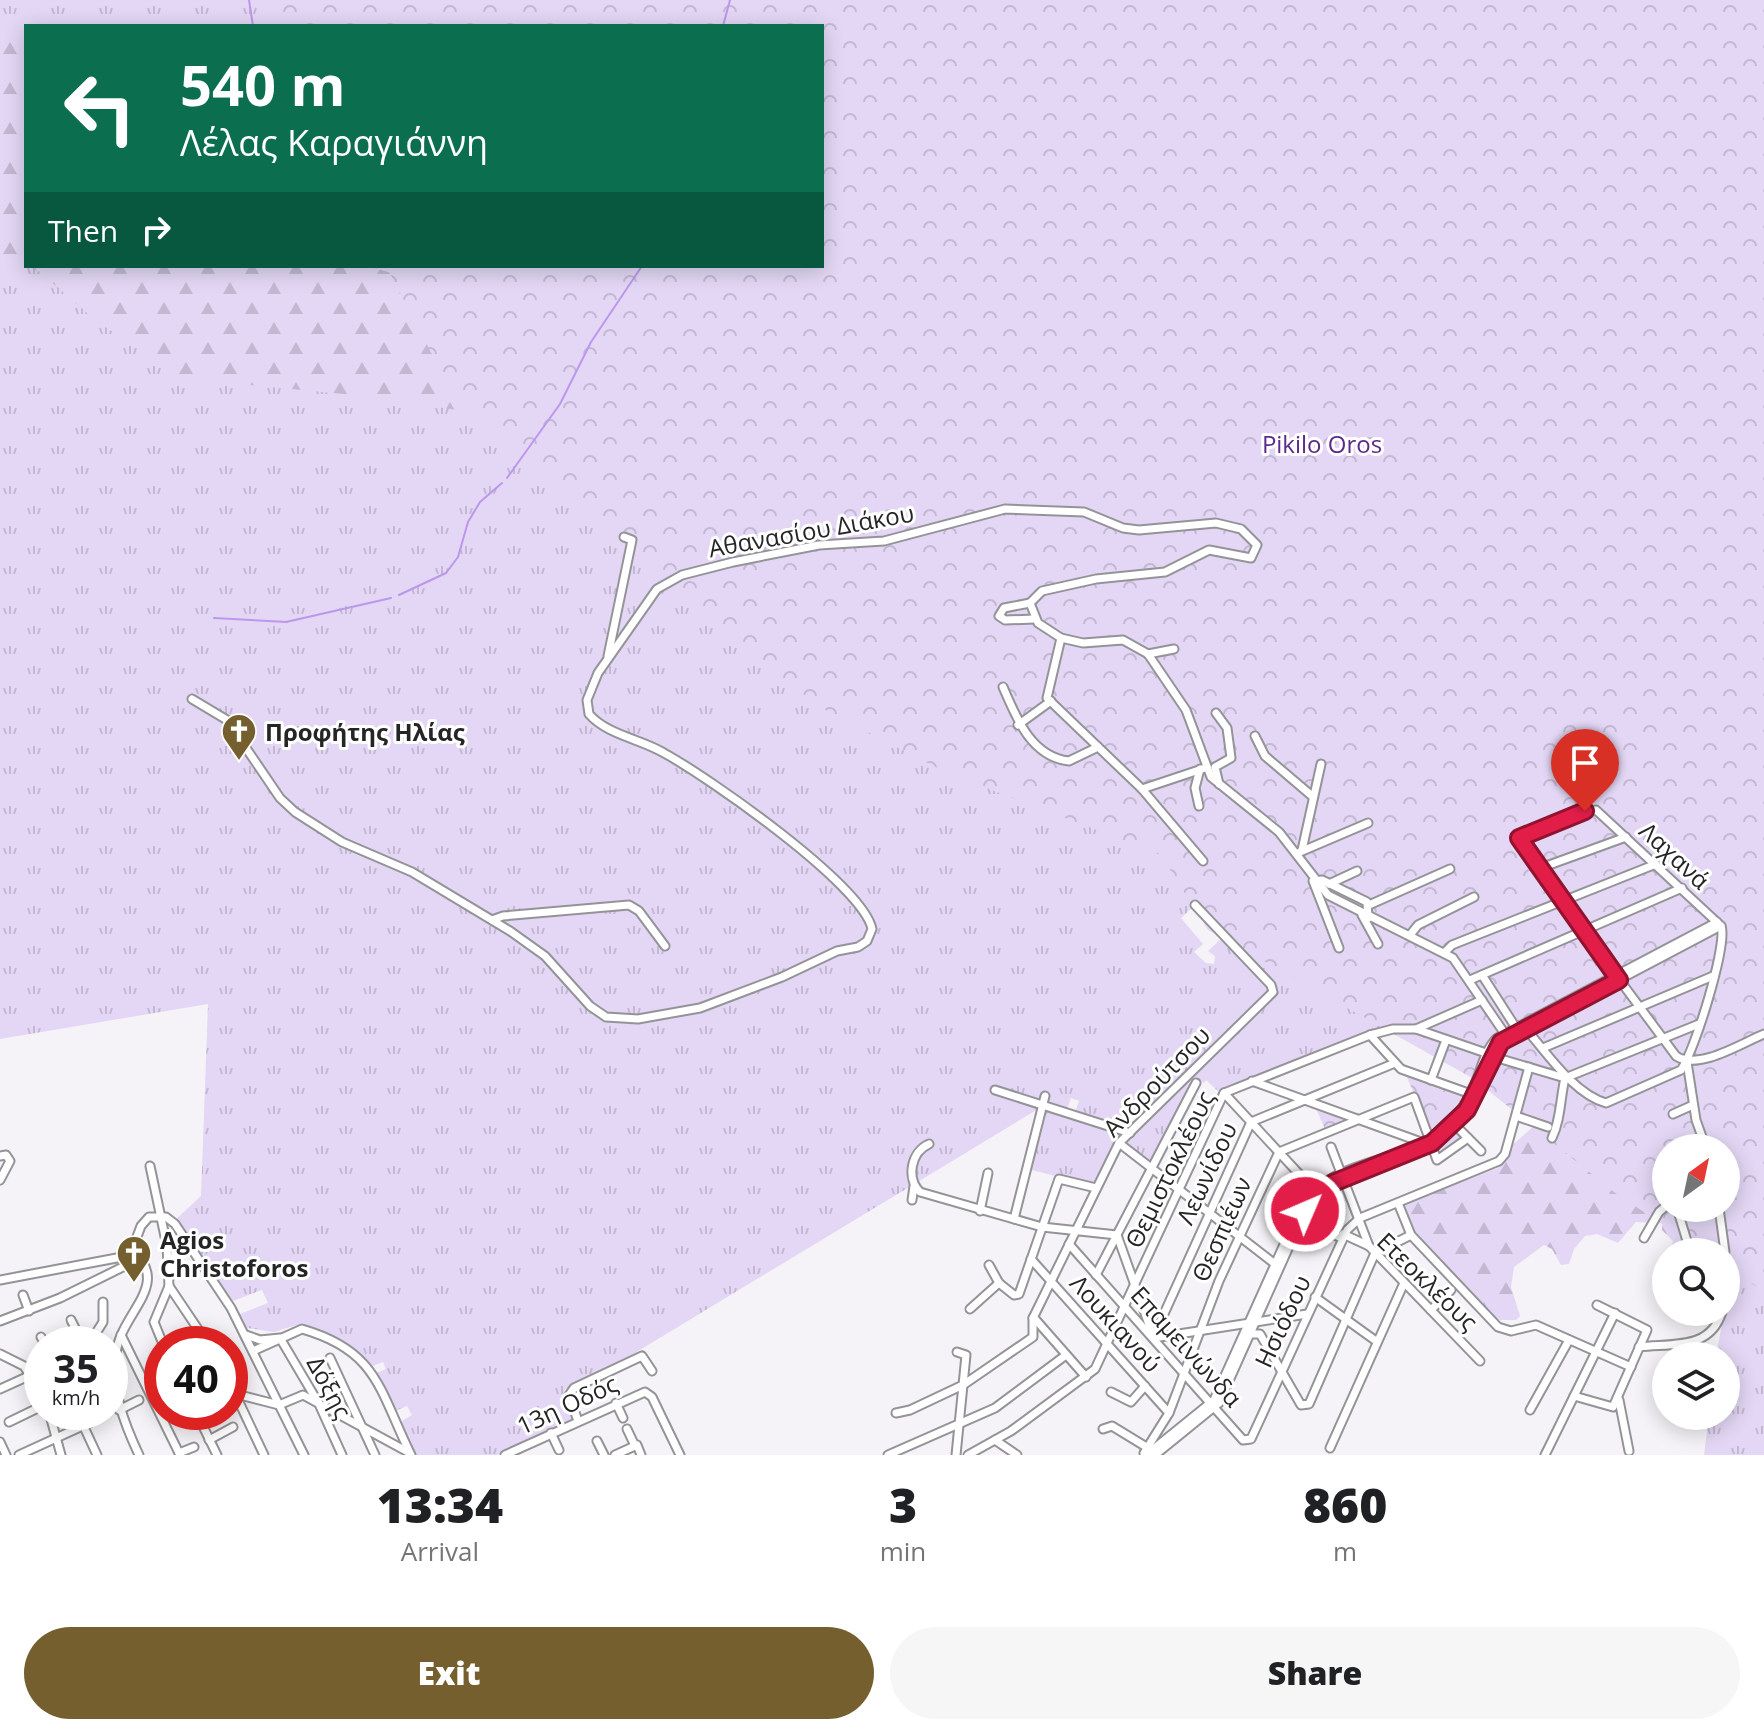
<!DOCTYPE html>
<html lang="en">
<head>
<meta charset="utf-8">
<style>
  body { margin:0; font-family:"Open Sans",sans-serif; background:#f6f6f6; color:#202124; height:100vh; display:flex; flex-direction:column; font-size:30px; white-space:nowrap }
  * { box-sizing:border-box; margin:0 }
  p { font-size:26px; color:#757577 }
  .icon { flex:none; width:44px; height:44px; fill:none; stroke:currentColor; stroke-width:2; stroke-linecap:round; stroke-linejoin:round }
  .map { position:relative; height:1455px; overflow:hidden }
  .sheet { display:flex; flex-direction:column; background:#fff; flex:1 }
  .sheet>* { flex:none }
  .top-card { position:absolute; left:24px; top:24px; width:800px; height:244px; border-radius:0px; box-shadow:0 4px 20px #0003; background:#0b6e4f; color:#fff; overflow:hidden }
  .needle { width:52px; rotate:33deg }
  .controls { position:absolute; left:1652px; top:1134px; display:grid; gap:16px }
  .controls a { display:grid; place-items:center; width:88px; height:88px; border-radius:50%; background:#fff; box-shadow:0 4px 20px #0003; font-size:40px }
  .speed { position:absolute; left:24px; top:1326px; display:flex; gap:16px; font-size:40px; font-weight:700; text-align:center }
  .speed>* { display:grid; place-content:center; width:104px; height:104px; border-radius:50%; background:#fff; box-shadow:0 4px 20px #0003; line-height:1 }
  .speed small { font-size:20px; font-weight:400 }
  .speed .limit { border:12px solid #d22; background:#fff; color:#111 }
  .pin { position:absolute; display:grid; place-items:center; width:68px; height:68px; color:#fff; margin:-82px -34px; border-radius:50% 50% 50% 0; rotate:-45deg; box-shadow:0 0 8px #0007 }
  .pin .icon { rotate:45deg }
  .me { position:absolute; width:88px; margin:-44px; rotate:45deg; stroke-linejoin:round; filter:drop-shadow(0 0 6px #0008) }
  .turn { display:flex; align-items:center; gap:28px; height:168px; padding:0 24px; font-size:36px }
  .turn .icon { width:104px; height:104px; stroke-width:2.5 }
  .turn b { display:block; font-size:56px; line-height:68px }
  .then { display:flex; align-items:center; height:76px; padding:0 24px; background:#0003; gap:16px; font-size:30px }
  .eta { display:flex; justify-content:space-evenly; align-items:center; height:136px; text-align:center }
  .eta b { font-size:48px; font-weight:800; line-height:56px }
  .primary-button { display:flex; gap:16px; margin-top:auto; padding:16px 24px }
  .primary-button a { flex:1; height:92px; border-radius:48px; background:#755f2e; color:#fff; font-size:32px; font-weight:800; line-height:92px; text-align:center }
  .primary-button a+a { background:#f6f6f6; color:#202124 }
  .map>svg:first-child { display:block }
  .grass { fill:url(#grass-tufts); fill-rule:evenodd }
  .forest { fill:url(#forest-firs) }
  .park { fill:url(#park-crowns); fill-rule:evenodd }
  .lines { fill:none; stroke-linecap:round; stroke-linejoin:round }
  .stream { stroke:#bc97ec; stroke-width:2 }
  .minor-casing { stroke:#949397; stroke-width:11 }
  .minor { stroke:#fff; stroke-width:7 }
  .route-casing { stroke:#92132f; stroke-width:20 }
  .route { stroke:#e11d48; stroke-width:14 }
  .labels { text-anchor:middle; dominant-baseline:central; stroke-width:6; stroke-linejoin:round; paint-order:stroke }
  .park-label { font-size:24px; fill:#5c2b8c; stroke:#fff }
  .street-label { font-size:24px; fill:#252526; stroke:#fff }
  .poi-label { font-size:24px; font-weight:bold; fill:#252526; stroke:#fff; text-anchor:start }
</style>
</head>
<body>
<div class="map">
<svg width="1764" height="1455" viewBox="0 0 1764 1455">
  <defs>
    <pattern id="grass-tufts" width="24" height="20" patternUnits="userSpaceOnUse" patternTransform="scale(2)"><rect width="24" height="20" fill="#e3d7f5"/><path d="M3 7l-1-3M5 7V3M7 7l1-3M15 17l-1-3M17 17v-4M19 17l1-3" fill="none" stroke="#c3b8d2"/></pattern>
    <pattern id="forest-firs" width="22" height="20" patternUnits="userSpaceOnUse" patternTransform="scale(2)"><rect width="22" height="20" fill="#e3d7f5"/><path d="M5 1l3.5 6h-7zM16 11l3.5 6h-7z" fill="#c3b8d2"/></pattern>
    <pattern id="park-crowns" width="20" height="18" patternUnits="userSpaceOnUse" patternTransform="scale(2)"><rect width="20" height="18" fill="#e3d7f5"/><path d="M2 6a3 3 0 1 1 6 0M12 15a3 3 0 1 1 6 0" fill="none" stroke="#c3b8d2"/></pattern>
  </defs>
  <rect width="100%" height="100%" fill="#f5f3f7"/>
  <!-- grass -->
  <g class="grass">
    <path d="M0,0H1764V1455H1704L1709,1416H1726V1356H1716L1730,1280L1722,1208H1726V1148L1400,1026L1373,1030L1219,1092L1206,1080L1204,1083L1195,1077L1149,1165L1122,1143L1279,990L1197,903L1181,918L1203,944L1194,952L1206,963L1214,964L1215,956L1208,951L1221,939L1271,990L1142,1118L1132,1107L1125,1111L1135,1125L1130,1129L1074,1115L1079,1101L1071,1098L1066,1112L1043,1106L620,1362L565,1389L563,1396L574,1419L497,1455H414L397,1424L412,1415L407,1406L393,1412L374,1374L386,1369L383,1362L370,1367C356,1344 325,1337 303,1323L274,1332L247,1328L240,1314L268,1303L262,1290L233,1301L174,1221L201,1196L208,1004L0,1039ZM26,26H822V266H26Z"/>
    <polygon points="1045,1111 1125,1133 1113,1146 1094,1186 1028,1169"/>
  </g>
  <!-- forest -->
  <g class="forest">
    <polygon points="0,27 26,42 26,265 0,253"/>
    <polygon points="28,266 368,266 441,288 507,371 457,410 365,396 187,379 99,323 40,272"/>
    <polygon points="1669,1118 1657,1205 1649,1223 1636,1222 1618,1243 1597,1234 1585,1236 1574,1249 1569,1264 1561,1265 1552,1249 1544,1245 1514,1267 1511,1287 1520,1316 1516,1320 1495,1320 1414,1233 1401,1204 1498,1168 1509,1155 1511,1146 1540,1121"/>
    <polygon points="1663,1221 1687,1236 1684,1252 1670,1252 1673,1241 1662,1230"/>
  </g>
  <!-- park -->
  <g class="park">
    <path d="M273,0H1764V1292L1726,1266V1252H1704L1614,1192L1474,1079L1208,930L1160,854L947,773L827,711L725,638L448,385L386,266H822V26H281ZM1666,1148H1726V1208H1666Z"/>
    <polygon points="1405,1073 1463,1096 1445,1120 1430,1130"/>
    <polygon points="1315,1106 1349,1120 1325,1129"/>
    <polygon points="1456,1129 1464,1138 1440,1155 1435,1145"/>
  </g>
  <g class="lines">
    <!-- stream -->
    <g class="stream">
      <polyline points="249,0 253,26"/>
      <polyline points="723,26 730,0"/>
      <polyline points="507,478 560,404 591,342 642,266"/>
      <polyline points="399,595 446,573 458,557 468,522 480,502 502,483"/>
      <polyline points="214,618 286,622 391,598"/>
    </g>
    <!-- minor casing -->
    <g class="minor-casing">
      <g id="minor">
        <polyline points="1030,603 1038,623 1061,638 1083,643 1123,640 1148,654 1186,710 1211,777 1279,832 1328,895 1453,958 1507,1037"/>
        <polyline points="1030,603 1004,608 999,616 1005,620 1035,619"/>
        <polyline points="1061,638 1047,698 1142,789 1205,768"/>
        <polyline points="1148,654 1174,649"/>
        <polyline points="608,656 632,540 624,537"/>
        <path d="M1003,687C1016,717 1031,757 1069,761L1098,747"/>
        <path d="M192,699L227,720L280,798L295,812L342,842L412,872L510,931L545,956L590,1006L606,1017L638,1019L700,1008L782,977L837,951L858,947L867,941L872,929C863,885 708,777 664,753C641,739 607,735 589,714L587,700L598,673L657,589L682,575L733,562L819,545L884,541L1005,509L1084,512L1123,528L1139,530L1216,523L1241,529L1257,545L1251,558L1209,550L1165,572L1096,579L1042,591L1030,603"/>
        <polyline points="1216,713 1227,728 1231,758 1215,767 1219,784"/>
        <polyline points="1018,725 1051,701"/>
        <polyline points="1255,736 1265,756 1312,796"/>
        <polyline points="1142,789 1203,861"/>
        <polyline points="1199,806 1195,788 1200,769"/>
        <polyline points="1302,850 1321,764"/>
        <polyline points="1300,852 1368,823"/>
        <polyline points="1538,869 1626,837"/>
        <polyline points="1329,884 1357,871"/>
        <polyline points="1369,905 1450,869"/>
        <polyline points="1362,915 1378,944"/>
        <polyline points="492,920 503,916 629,905 639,911 665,946"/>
        <polyline points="1410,935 1418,925 1474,897"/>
        <polyline points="1339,948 1313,881 1322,880 1367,902 1368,918"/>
        <polyline points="1445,952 1452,945 1656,864"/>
        <polyline points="1482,975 1518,1031"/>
        <polyline points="1470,980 1682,888"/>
        <polyline points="1416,1029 1486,1053"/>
        <path d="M1526,1029C1547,1053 1574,1094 1606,1103L1681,1070C1694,1053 1728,944 1721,926L1596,810L1558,820L1519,838L1535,866L1676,1056C1698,1071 1742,1043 1764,1034"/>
        <polyline points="1370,1035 1401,1069 1471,1094"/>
        <polyline points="1543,1048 1713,976"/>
        <polyline points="1491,1056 1565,1078 1699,1024"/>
        <polyline points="1687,1062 1696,1120 1706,1148"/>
        <polyline points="1431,1080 1446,1040"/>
        <polyline points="1252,1081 1421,1142"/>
        <polyline points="995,1090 1130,1133"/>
        <polyline points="1224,1093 1314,1190"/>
        <polyline points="1673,1114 1693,1105"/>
        <polyline points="1516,1116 1548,1127"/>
        <polyline points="1455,1125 1481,1151"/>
        <path d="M1552,1138C1561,1119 1560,1099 1565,1078"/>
        <polyline points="1119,1143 1275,1264"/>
        <path d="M929,1144C911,1152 906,1178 920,1192L1042,1227L1117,1235L1152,1333"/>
        <polyline points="1331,1147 1369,1246"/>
        <polyline points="1689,1148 1704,1143"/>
        <polyline points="0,1156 6,1155 10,1161 0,1180"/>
        <polyline points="1666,1158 1663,1168 1666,1175"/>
        <polyline points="150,1166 167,1246 169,1286 154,1322 163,1344"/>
        <polyline points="912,1200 914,1186"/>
        <polyline points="1398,1203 1411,1235 1498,1327 1511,1331 1536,1325 1631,1367"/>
        <polyline points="1677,1208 1687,1241"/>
        <polyline points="1719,1208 1725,1252"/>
        <polyline points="980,1211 988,1173"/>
        <polyline points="1014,1219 1045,1096"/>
        <polyline points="1313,1227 1342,1238"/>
        <polyline points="1343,1234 1369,1246 1480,1361"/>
        <polyline points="167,1235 175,1251 173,1274"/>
        <polyline points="1644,1238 1659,1212 1666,1206"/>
        <polyline points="1069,1244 1243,1440 1251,1439 1347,1230 1360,1218 1499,1161 1505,1154 1529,1067"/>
        <polyline points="132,1250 141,1226 149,1217 166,1217 175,1224 231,1308 304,1455"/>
        <path d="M132,1250C173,1285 120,1313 116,1354C112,1391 123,1421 139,1455"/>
        <polyline points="1031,1259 1169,1413"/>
        <polyline points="1726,1264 1726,1294"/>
        <polyline points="989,1265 999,1283 1014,1295 1019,1294 1059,1179 1096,1188"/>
        <polyline points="1096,1275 1196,1083"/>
        <polyline points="0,1280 122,1257 132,1250"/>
        <polyline points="169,1286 208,1344"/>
        <polyline points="23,1295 29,1311"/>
        <polyline points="1315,1297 1376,1341"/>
        <polyline points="970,1309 999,1283"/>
        <polyline points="1431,1310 1451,1290"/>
        <polyline points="1033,1318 1119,1143 1273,992 1271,985 1195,905"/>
        <polyline points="1035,1319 1086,1377"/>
        <polyline points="71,1320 83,1344"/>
        <polyline points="0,1321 60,1298 141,1258"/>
        <polyline points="1250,1334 1260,1334 1301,1405 1309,1404 1375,1253 1411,1235"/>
        <polyline points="121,1335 180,1455"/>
        <polyline points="246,1335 260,1340 280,1338 319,1404 342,1455"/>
        <polyline points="41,1337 45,1344"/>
        <polyline points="1153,1338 1251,1122 1395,1063"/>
        <polyline points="1153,1338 1307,1314"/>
        <polyline points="89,1344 103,1322 103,1302"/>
        <path d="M1639,1347C1674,1343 1710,1350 1722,1312"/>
        <path d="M253,1351L302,1329C378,1351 379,1390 411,1455"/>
        <polyline points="0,1354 24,1366 42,1394"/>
        <polyline points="230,1357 232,1356"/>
        <polyline points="330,1358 375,1455"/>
        <polyline points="230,1383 264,1455"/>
        <polyline points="0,1389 42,1370"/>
        <polyline points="1111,1392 1131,1402 1145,1386"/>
        <polyline points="236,1394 279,1405 303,1395 408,1452"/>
        <polyline points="1574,1396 1613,1407 1647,1330 1597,1305"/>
        <polyline points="1619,1400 1629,1451"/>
        <polyline points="616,1403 623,1418"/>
        <polyline points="119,1410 139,1400"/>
        <polyline points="1530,1410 1569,1340"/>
        <polyline points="49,1412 61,1455"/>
        <polyline points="77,1412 97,1455"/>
        <polyline points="196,1412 217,1455"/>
        <polyline points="896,1413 910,1410 963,1385 966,1355 957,1352"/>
        <polyline points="578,1421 569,1395 574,1388 642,1356 652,1371"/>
        <polyline points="9,1422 42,1406"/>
        <polyline points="627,1429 635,1446"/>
        <polyline points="1103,1429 1112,1426 1148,1448"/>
        <polyline points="551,1433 559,1450"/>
        <polyline points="209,1440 233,1427"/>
        <polyline points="995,1440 1017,1455"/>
        <polyline points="597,1441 604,1455"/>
        <polyline points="0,1442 6,1455"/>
        <polyline points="1330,1448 1404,1283"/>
        <polyline points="179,1453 194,1447"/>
        <polyline points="1144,1453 1169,1413 1219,1281 1279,1152 1414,1097 1437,1160 1468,1138"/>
        <polyline points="19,1455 89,1423 89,1412"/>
        <polyline points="505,1455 645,1392 652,1397 680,1455"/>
        <polyline points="615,1455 637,1445 641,1455"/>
        <polyline points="888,1455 995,1408 1066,1355"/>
        <polyline points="956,1455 963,1385 1033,1337 1033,1318"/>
        <polyline points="968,1455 1011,1431 1095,1369 1224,1093 1370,1035 1393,1029 1416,1029 1482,1000"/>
        <path d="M1146,1455L1214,1400L1300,1209C1329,1159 1392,1166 1434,1135C1450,1122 1465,1108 1473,1088C1481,1071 1484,1051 1497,1038L1717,922"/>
        <polyline points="1155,1455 1219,1403 1305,1211 1333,1183 1432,1143 1452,1128 1476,1097 1501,1042 1721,926"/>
        <polyline points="1545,1455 1615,1313"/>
      </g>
    </g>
    <!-- minor -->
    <use href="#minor" class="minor"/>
  </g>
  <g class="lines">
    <!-- route casing -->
    <g class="route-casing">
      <polyline id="route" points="1305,1211 1318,1194 1333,1183 1432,1143 1467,1110 1501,1042 1619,980 1519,838 1585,811"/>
    </g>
    <!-- route -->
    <use href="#route" class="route"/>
  </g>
  <!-- icons -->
  <defs>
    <g id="church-pin" transform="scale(1.8)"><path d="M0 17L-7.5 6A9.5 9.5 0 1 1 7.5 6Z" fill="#755f2e" stroke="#fff"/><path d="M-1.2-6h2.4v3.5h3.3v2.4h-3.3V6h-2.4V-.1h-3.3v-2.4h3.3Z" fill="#fff"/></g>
  </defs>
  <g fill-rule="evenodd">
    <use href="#church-pin" x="239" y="731"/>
    <use href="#church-pin" x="134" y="1253"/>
  </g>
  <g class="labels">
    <!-- park labels -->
    <g class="park-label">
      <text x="1322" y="443">Pikilo Oros</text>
    </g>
    <!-- street labels -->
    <g class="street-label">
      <text transform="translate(811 530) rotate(-10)">Αθανασίου Διάκου</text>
      <text transform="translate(1675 855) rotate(43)">Λαχανά</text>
      <text transform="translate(1156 1081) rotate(-46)">Ανδρούτσου</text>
      <text transform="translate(1169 1169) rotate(-64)">Θεμιστοκλέους</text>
      <text transform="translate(1206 1173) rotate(-65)">Λεωνίδου</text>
      <text transform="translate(1221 1229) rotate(-66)">Θεσπιέων</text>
      <text transform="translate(1428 1281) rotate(44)">Ετεοκλέους</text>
      <text transform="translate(1282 1321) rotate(-65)">Ησιόδου</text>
      <text transform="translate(1116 1323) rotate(48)">Λουκιανού</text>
      <text transform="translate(1187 1346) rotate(48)">Επαμεινώνδα</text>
      <text transform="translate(330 1387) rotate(62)">Δόξης</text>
      <text transform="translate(567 1404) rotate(-25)">13η Οδός</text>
    </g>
    <!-- poi labels -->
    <g class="poi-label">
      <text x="265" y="731">Προφήτης Ηλίας</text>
      <text x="160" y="1239">Agios<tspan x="160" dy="28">Christoforos</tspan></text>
    </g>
  </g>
</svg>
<div class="controls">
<a><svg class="needle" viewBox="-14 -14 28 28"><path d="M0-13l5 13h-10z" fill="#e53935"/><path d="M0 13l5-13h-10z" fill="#757577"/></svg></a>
<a><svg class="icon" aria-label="search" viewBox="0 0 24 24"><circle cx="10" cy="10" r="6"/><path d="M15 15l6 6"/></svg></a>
<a><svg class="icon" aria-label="layers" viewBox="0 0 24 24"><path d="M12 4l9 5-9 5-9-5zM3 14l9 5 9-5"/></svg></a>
</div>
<div class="speed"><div>35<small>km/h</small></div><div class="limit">40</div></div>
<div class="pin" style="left:1585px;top:811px;background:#d93025"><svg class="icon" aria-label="arrive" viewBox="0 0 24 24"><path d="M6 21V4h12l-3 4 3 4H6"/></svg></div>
<svg class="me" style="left:1305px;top:1211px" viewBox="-20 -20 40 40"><circle r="17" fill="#e11d48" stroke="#fff" stroke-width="3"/><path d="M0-11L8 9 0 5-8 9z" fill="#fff"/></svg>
<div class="top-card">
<div class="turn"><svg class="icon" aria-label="left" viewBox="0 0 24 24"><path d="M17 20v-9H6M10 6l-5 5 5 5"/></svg><div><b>540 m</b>Λέλας Καραγιάννη</div></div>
<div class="then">Then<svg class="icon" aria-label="right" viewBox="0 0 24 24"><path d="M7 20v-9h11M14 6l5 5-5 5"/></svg></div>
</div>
</div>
<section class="sheet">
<div class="eta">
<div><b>13:34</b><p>Arrival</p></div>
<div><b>3</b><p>min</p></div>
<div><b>860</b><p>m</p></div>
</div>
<div class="primary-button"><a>Exit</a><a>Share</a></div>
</section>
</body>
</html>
